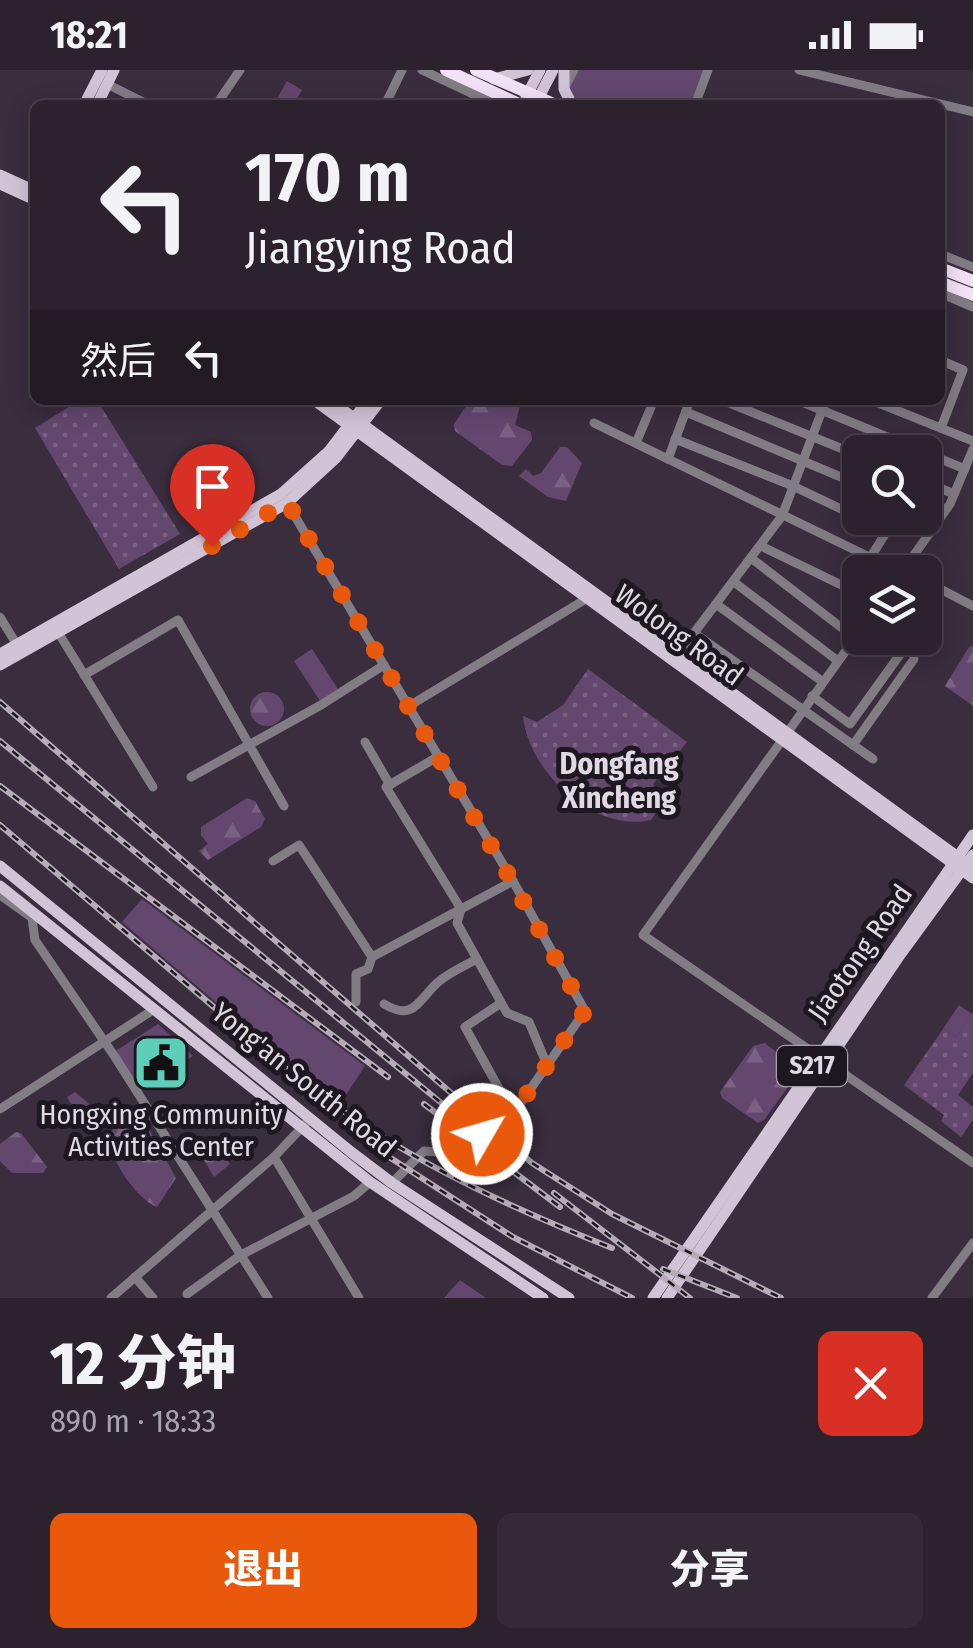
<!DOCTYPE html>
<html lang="zh">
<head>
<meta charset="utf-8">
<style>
  body { margin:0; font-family:"Fira Sans Condensed","Noto Sans SC",sans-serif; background:#342a36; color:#f1f3f6; height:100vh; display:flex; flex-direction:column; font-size:38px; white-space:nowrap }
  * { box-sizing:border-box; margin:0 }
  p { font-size:32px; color:#a6a4aa }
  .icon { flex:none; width:55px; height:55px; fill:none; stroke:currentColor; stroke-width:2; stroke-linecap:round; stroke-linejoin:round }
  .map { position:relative; height:1228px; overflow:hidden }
  .drawer { display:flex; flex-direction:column; background:#2c222e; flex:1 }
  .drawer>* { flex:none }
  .hud { position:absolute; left:30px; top:30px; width:915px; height:305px; border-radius:15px; box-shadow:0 5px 25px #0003,0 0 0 2px #483f4a; background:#2c222e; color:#f1f3f6; overflow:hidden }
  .buttons { position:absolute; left:842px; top:365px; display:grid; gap:20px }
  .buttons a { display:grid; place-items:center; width:100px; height:100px; border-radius:15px; background:#2c222e; box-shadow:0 5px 25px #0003,0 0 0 2px #483f4a; font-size:50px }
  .pin { position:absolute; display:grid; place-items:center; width:85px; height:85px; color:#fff; margin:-102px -42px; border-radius:50% 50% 50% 0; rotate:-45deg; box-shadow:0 0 10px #0007 }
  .pin .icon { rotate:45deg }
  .me { position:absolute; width:110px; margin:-55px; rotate:52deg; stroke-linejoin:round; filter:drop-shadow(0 0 8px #0008) }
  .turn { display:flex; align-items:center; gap:35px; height:210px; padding:0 50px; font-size:45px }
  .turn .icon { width:130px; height:130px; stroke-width:2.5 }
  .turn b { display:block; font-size:70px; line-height:85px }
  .then { display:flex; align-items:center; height:95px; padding:0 50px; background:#0003; gap:20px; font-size:38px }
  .round { display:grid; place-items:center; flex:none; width:105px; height:105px; border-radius:15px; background:#342a36 }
  .head { display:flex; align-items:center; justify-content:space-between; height:170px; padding:0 50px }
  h1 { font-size:60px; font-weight:800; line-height:75px }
  .button { display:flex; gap:20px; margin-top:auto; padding:20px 50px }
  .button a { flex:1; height:115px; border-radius:15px; background:#ea580c; color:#fff; font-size:40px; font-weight:800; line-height:115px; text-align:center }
  .button a+a { background:#342a36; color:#f1f3f6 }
  .status { display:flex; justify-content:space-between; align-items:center; height:70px; padding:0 50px; background:#2c222e; direction:ltr }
  .status svg { height:28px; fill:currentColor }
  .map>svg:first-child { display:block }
  .grass { fill:url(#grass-dots) }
  .forest { fill:url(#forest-firs) }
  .park { fill:#64476e }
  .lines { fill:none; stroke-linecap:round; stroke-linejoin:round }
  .minor { stroke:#827c85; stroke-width:9 }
  .major { stroke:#d2c4d7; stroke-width:11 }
  .highway { stroke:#f2e1f7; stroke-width:12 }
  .rail-casing { stroke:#b5acb8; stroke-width:6 }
  .rail { stroke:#1d1820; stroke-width:2.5; stroke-dasharray:8; stroke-linecap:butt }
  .route { stroke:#ea580c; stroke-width:18; stroke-dasharray:0 32.4 }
  .labels { text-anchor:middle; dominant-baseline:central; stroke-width:10; stroke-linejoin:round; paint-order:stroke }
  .shield { fill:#1d1820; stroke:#a69ea8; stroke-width:2.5 }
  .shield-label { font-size:25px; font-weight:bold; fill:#e0d8e3 }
  .street-label { font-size:28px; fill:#e0d8e3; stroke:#1d1820 }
  .poi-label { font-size:28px; fill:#e0d8e3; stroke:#1d1820 }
  .neighbourhood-label { font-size:30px; font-weight:bold; fill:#e0d8e3; stroke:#1d1820 }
</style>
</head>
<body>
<div class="status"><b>18:21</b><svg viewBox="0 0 49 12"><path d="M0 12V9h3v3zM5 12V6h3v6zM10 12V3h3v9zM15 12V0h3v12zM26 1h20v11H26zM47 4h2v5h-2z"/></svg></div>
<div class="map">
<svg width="973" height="1228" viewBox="0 0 973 1228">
  <defs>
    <pattern id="grass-dots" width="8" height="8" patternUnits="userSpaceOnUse" patternTransform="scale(2.5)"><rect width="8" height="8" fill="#64476e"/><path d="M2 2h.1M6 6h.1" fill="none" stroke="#7a6183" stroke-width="1.8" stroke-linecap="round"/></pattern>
    <pattern id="forest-firs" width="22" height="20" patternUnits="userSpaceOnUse" patternTransform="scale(2.5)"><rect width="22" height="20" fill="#64476e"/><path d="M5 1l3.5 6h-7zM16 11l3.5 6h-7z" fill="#7a6183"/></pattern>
  </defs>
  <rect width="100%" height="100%" fill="#3a2d3e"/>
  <!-- grass -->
  <g class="grass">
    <polygon points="80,330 97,330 180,464 119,499 35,358"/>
    <path d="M588,599L687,672L653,714C659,729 661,736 651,750C593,763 528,701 523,646L537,652L563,635Z"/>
    <polygon points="973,942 973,1003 958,1025 973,1037 973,1050 961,1067 941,1051 944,1045 904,1015 943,959 956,967"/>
  </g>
  <!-- forest -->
  <g class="forest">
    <polygon points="470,330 504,330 520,336 515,355 531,362 532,370 512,396 502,395 455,361 454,354"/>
    <polygon points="560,377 567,377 582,393 566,431 548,427 519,406 526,399 533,406 541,403"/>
    <polygon points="973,576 973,636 945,616 969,577"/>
    <circle cx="267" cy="639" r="17"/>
    <polygon points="247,728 255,731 265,749 261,757 208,790 199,781 208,774 201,765 201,757"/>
    <polygon points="765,973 796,998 796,1006 764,1050 758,1053 722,1028 720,1022 753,976"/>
    <polygon points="75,1022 94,1038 105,1038 107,1043 102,1049 91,1052 75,1041 67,1027"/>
    <path d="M136,1043L143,1048L176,1108L157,1137C136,1129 109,1088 108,1065L121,1051Z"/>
    <polygon points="16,1062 21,1063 47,1097 43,1103 12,1103 0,1091 0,1074"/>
    <polygon points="219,1076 230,1094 214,1107 201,1085"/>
  </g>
  <!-- park -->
  <g class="park">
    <polygon points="574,0 708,0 695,35 578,35 569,32 564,19"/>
    <polygon points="287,11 302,20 293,35 275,32"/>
    <polygon points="312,579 338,619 320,631 294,591"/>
    <polygon points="142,829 365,996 342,1031 220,936 122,852"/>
    <polygon points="959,935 972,944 956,967 943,959"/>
    <polygon points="158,954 193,986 139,1021 114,982"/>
    <polygon points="460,1210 486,1228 444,1228"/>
  </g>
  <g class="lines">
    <!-- minor -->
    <g class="minor">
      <polyline points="422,0 496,35"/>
      <polyline points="799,0 973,42"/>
      <polyline points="107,14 149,35"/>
      <polyline points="565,17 574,0"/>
      <polyline points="216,35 240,0"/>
      <polyline points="385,35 402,0"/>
      <polyline points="695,35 708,0"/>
      <polyline points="940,184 973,197"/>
      <polyline points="940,223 973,237"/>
      <polyline points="940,290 963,300 941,358"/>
      <polyline points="722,330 860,386"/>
      <polyline points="797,330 965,399"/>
      <polyline points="871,330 973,371"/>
      <polyline points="686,342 860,415"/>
      <polyline points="594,353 900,502"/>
      <polyline points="675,369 793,416 887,461 896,448"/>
      <polyline points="636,373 654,330"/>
      <polyline points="668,389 690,330"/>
      <polyline points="925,412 954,424"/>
      <polyline points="287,433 513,811 585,941 513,1044 451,1083 424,1081 392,1113"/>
      <polyline points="761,476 860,524"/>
      <polyline points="751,488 855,568"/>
      <polyline points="870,488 887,461"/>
      <polyline points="902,502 950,434 973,379"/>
      <polyline points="925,511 973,536"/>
      <polyline points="734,512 838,591"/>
      <polyline points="716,534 823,612"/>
      <polyline points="0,547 14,570"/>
      <polyline points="860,561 643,865 973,1093"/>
      <polyline points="694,563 873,689"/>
      <polyline points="61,567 153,717"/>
      <polyline points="679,583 782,446 826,330"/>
      <polyline points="84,605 178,550 284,736"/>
      <polyline points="812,626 850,654 901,583 882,568"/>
      <polyline points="409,636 586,529"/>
      <polyline points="365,672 390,715"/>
      <polyline points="853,675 914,589"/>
      <polyline points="439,686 386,717 461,839 457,853 507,943 529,952 547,995"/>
      <polyline points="191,707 321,635 384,595"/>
      <polyline points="273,791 299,775 372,887 513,811"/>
      <polyline points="0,825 34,849"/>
      <polyline points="32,848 35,870 115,987 268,1228"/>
      <polyline points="356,932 356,904 368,899 372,887"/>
      <polyline points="501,933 465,957 513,1044"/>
      <path d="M384,934C412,951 417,933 436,914C446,904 464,896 477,889"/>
      <polyline points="0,1039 153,940"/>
      <polyline points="274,1087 359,1228"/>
      <polyline points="135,1207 153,1228"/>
      <polyline points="187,1224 241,1185 354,1126 370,1112"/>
      <polyline points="111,1228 274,1087 306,1053"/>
      <polyline points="932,1228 973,1173"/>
    </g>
    <!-- major -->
    <g class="major">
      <polyline points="564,0 564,19 572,35"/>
      <polyline points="494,9 528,0"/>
      <polyline points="526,27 540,0"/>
      <polyline points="84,35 102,0"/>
      <polyline points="97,35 114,0"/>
      <polyline points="535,35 553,0"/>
      <polyline points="0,105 35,121"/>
      <polyline points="0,114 35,130"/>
      <polyline points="314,330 973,808"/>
      <polyline points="329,330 973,798"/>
      <polyline points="0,584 281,424 329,381 368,330"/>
      <polyline points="0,595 287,433 336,388 381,330"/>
      <polyline points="0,796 351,1082 392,1113 569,1228"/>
      <polyline points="0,816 370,1112 543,1228"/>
      <polyline points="653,1228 973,765"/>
      <polyline points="667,1228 900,885 973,785"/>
    </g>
    <!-- highway -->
    <g class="highway">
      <polyline points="446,0 521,35"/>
      <polyline points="476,0 556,35"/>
      <polyline points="940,198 973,211"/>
      <polyline points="940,212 973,225"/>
    </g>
    <!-- rail casing -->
    <g class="rail-casing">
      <g id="rail">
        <polyline points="0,632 532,1093 612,1144 781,1228"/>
        <polyline points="0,671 445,1036"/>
        <polyline points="0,716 388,1007"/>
        <path d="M0,755L296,1007C397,1085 494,1131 612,1178"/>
        <polyline points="424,1034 560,1137"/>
        <polyline points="386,1085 513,1167 632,1228"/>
        <polyline points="554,1123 690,1228"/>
        <polyline points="663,1199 737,1228"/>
      </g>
    </g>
    <!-- rail -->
    <use href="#rail" class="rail"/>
  </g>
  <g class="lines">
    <!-- route -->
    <polyline class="route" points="212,476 287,432 512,811 585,941 513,1044 482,1064"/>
  </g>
  <!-- icons -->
  <defs>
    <g id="civic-square" transform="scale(2.875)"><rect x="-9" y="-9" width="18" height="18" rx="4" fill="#5cceba" stroke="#1d1820"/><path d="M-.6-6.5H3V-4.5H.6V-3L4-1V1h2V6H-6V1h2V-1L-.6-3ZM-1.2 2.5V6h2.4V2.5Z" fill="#111"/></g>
  </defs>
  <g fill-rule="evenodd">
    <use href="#civic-square" x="161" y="993"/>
  </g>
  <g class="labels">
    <!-- shield labels -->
    <rect class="shield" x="777" y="976" width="70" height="40" rx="8"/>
    <g class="shield-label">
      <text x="812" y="996">S217</text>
    </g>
    <!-- street labels -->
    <g class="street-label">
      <text transform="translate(679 565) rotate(36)">Wolong Road</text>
      <text transform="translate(860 883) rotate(-55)">Jiaotong Road</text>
      <text transform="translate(304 1010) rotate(39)">Yong'an South Road</text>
    </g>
    <!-- poi labels -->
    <g class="poi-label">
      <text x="161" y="1044">Hongxing Community<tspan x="161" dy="32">Activities Center</tspan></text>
    </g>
    <!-- neighbourhood labels -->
    <g class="neighbourhood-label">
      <text x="619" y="694">Dongfang<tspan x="619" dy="34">Xincheng</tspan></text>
    </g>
  </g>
</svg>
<div class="buttons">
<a><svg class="icon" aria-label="search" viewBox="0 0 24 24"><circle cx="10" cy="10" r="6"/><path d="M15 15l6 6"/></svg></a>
<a><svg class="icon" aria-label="layers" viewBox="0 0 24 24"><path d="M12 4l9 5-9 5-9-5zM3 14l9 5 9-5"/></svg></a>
</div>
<div class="pin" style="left:212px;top:476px;background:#d93025"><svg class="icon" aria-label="arrive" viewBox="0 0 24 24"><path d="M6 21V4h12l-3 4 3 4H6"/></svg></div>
<svg class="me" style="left:482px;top:1064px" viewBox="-20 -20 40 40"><circle r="17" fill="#ea580c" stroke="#fff" stroke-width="3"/><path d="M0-11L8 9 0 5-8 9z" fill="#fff"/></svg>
<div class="hud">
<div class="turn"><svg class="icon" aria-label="left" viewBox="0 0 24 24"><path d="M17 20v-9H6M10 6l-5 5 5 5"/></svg><div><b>170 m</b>Jiangying Road</div></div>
<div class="then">然后<svg class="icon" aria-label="left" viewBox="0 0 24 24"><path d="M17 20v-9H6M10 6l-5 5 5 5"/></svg></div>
</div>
</div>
<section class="drawer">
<div class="head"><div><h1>12 分钟</h1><p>890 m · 18:33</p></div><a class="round" style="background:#d93025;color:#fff"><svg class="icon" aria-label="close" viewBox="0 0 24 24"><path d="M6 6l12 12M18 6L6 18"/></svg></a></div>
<div class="button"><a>退出</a><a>分享</a></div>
</section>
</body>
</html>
